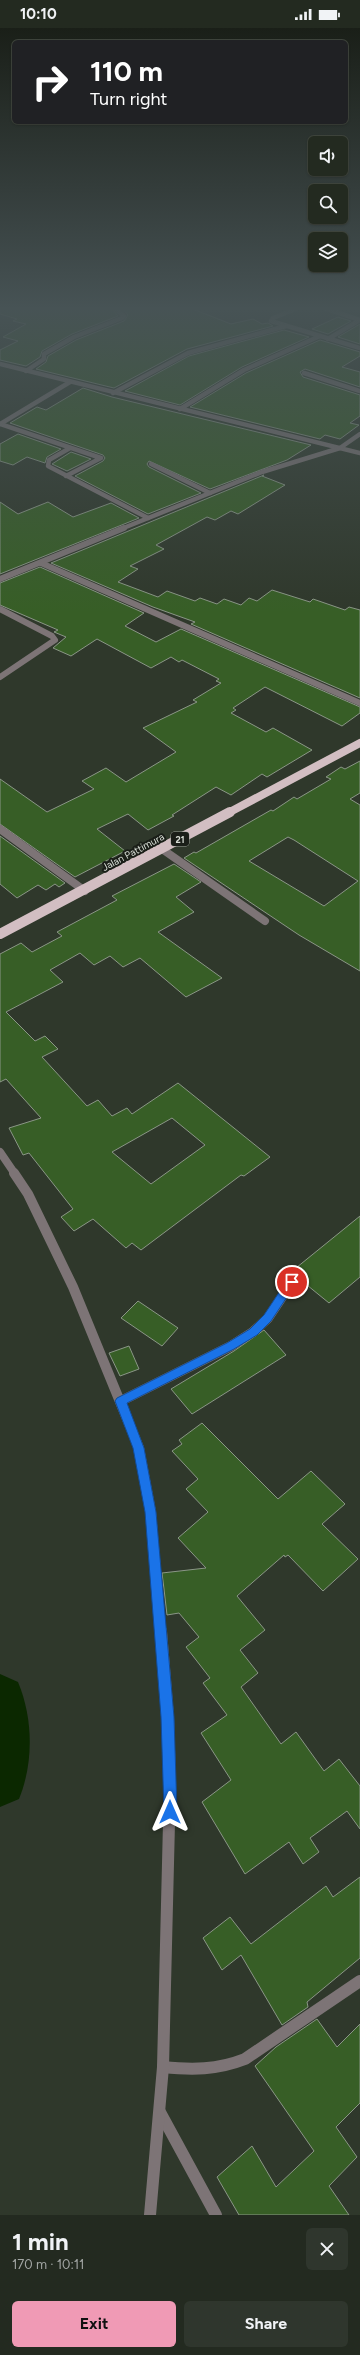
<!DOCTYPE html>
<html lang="en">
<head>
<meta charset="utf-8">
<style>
  body { margin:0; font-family:Figtree,sans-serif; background:#2f362d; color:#f1f3f6; height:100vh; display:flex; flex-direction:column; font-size:15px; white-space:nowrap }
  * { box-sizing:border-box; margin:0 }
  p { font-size:13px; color:#a3a7a5 }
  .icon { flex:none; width:22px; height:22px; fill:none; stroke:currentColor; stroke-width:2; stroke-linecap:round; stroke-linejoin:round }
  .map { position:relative; height:2187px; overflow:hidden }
  .panel { display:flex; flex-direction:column; background:#232a20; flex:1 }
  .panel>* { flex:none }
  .guide { position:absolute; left:12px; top:12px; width:336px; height:84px; border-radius:6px; box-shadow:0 1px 3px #0004,0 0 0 1px #40463e; background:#202124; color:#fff; overflow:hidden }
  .controls { position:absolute; left:308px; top:108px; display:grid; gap:8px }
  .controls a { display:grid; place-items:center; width:40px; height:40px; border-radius:6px; background:#232a20; box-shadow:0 1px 3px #0004,0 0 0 1px #40463e; font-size:20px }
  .pin { position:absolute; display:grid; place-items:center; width:34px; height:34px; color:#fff; margin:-17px; border:2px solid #fff; border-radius:50%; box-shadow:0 1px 4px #0007 }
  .me { position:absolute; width:44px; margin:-22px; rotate:0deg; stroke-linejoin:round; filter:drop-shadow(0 0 3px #0008) }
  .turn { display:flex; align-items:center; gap:14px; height:84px; padding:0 12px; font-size:18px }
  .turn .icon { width:52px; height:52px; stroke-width:2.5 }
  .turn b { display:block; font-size:28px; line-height:34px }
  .round { display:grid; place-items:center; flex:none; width:42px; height:42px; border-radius:6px; background:#2f362d }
  .head { display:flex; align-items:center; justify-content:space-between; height:68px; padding:0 12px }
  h1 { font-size:24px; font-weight:700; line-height:30px }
  .cta { display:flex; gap:8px; margin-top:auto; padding:8px 12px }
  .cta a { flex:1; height:46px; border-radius:6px; background:#f09ab5; color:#111; font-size:16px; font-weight:700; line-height:46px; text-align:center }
  .cta a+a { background:#2f362d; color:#f1f3f6 }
  .status { display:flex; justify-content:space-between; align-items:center; height:28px; padding:0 20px; background:#232a20; direction:ltr }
  .status svg { height:11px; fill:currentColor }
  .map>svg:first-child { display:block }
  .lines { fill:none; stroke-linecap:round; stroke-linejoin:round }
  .river { fill:#0b2800; fill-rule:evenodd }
  .building { fill:#375e26; stroke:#8a9686; fill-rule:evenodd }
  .service-far1 { stroke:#7d7476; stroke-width:8 }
  .service { stroke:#7d7476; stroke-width:10 }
  .minor-far4 { stroke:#7d7476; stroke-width:4.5 }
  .minor-far3 { stroke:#7d7476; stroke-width:6 }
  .minor-far2 { stroke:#7d7476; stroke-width:8 }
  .minor-far1 { stroke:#7d7476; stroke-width:10 }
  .minor { stroke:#7d7476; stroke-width:12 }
  .trunk-far1 { stroke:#d2bec2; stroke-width:8 }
  .trunk { stroke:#d2bec2; stroke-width:10 }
  .route { fill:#1a73e8; stroke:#114b97 }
  .labels { text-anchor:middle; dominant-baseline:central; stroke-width:4; stroke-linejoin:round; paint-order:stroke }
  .shield { fill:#1a1e18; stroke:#9fa49d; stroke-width:1 }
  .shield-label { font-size:9px; font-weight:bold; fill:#d8ded6 }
  .street-label { font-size:10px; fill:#d8ded6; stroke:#1a1e18 }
</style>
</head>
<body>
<div class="status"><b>10:10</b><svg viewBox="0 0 49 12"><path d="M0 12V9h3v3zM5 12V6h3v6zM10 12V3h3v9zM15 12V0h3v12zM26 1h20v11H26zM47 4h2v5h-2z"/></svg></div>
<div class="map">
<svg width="360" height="2187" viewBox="0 0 360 2187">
  <rect width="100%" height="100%" fill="#2f382b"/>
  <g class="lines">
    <!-- river -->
    <path class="river" d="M0,1646L18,1654C33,1690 34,1734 19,1771L0,1779Z"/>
  </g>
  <!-- building -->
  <g class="building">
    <polygon points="0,278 112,278 112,281 118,288 72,306 42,323 40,329 26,338 0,332 0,322 18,313 3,309 26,296 13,293 17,291 0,286"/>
    <polygon points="121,278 185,278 231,296 253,291 262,296 268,295 273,298 187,321 114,360 36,341 46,334 48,328 76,312 124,293 128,287"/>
    <polygon points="338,289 351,293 328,306 312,301"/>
    <polygon points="360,296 360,316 338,309"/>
    <polygon points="284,302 309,309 242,339 180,377 125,363 189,328"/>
    <polygon points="320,312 360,324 360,328 342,339 360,344 360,359 305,341 300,344 303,349 360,367 360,388 350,395 359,397 340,411 325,407 320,411 190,379 246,345"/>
    <polygon points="83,360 112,369 311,417 287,432 210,461 149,433 147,436 149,439 201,465 148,486 75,448 103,433 105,430 103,427 10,395 37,379 46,382"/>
    <polygon points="18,406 61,421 47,429 45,435 27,429 13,437 0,433 0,416"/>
    <polygon points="71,424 91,431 67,443 52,436"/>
    <polygon points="264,447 262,448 285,457 238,486 231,483 215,492 207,489 156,517 164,521 130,538 138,541 118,554 158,569 167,563 195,573 200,570 217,576 224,571 241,577 249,570 257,573 272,562 310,574 313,571 345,582 349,579 360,582 360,670 191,596 195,594 153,579 51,535"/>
    <polygon points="0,474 18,486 48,474 73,489 111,475 139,490 0,546"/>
    <polygon points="40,539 144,585 125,598 156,614 181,601 360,679 360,685 342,698 265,659 233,680 236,682 231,685 266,704 273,700 312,722 267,749 262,746 231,767 216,759 172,787 174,788 148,802 128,786 97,801 125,823 75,849 0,796 0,751 47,784 94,761 82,753 106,740 126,754 176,724 143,700 197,674 193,672 221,655 216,653 219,651 182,632 179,634 171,629 151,640 97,611 71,628 53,620 66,609 54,604 58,602 0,577 0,555"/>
    <path d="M360,733V765L350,771L360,777V943L299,907L184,830L194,824L196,825L271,782L273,783L294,769L297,771L331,751L326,749L341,739L345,741ZM288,809L294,812L358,853L324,878L249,833Z"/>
    <polygon points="0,808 65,855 59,859 55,856 46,862 38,857 17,870 0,856"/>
    <path d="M174,836L201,854L176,869L194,884L158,904L222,950L186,969L140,930L123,939L110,928L94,937L80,925L50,942L63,954L6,984L35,1013L45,1008L58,1021L42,1029L87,1078L98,1072L112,1088L127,1080L132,1086L178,1055L270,1129L244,1148L241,1147L141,1222L132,1215L126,1220L93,1191L74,1203L61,1189L73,1181L29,1125L23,1127L9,1100L41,1090L6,1051L0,1054V926L21,915L32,924L62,908L57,904L117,872L112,868ZM172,1090L205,1117L151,1156L112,1124Z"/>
    <polygon points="360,1188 360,1249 329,1275 291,1244"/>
    <polygon points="138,1273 178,1300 162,1318 121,1290"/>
    <polygon points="264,1302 286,1327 192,1386 171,1361 234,1323"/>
    <polygon points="129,1318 139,1341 120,1348 109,1325"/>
    <polygon points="202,1395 278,1471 311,1443 345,1476 322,1496 358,1531 323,1563 288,1527 285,1529 284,1527 237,1568 265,1602 240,1622 258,1645 241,1659 281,1716 296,1704 324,1743 339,1731 360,1758 360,1801 347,1783 310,1810 319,1824 303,1836 289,1814 245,1846 202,1774 231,1752 201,1705 227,1687 203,1655 210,1650 186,1619 199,1609 179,1585 167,1587 164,1561 162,1545 206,1540 178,1510 208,1484 186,1461 198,1451 172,1423 182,1416 179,1412"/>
    <polygon points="360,1849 360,1930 307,1974 308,1979 282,1997 241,1927 222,1942 203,1910 230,1889 251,1916 326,1858 333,1869"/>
    <polygon points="317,1991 337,2019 360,1996 360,2075 336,2099 357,2129 329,2158 349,2187 239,2187 217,2149 252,2118 276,2159 314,2123 255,2038 276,2019"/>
  </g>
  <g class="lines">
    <!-- service-far1 -->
    <polyline class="service-far1" points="162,821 265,893"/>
    <!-- service -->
    <polyline class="service" points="121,1373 231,1318 253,1304 268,1290 292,1254"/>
    <!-- minor-far4 -->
    <g class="minor-far4">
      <polyline points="303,278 273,290 271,293 360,320"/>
      <polyline points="318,278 360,292 328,311"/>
      <polyline points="0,336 360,425"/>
      <polyline points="26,343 44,331 44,326 74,309 122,290 124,288 115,280 117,278"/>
      <polyline points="304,345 360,363"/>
      <polyline points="113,365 188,325 286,298"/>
      <polyline points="180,381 244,342 320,308"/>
      <polyline points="0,396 101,430 66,448"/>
      <polyline points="0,396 70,354"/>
      <polyline points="70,420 49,432 48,438 148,490"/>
      <polyline points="151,436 210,465"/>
      <polyline points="121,501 262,444 340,420 360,406"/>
    </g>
    <!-- minor-far3 -->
    <g class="minor-far3">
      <polyline points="41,535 360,675"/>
      <polyline points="0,551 124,500"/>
      <polyline points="0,581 52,608 55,612 0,649"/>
    </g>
    <!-- minor-far2 -->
    <g class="minor-far2">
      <polyline points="0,801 85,863"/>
      <polyline points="0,1124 15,1146"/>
    </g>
    <!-- minor-far1 -->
    <polyline class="minor-far1" points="14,1145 28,1166 73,1259 139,1420 151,1484 161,1604"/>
    <!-- minor -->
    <g class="minor">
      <path d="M163,2039C192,2042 217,2042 245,2031L360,1953"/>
      <polyline points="160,2084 216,2187"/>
      <polyline points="150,2187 163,2039 170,1754 168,1689 161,1603"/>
    </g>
    <!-- trunk-far1 -->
    <polyline class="trunk-far1" points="228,785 360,715"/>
    <!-- trunk -->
    <polyline class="trunk" points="0,906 230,784"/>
  </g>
  <!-- sky -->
  <linearGradient id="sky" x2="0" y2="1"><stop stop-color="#1a1f18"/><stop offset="0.48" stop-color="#475355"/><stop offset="1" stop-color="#475355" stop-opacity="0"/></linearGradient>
  <rect width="360" height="584" fill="url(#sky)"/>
  <!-- route -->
  <polygon class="route" points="292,1250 295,1251 295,1257 271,1293 257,1307 234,1321 127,1375 144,1420 156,1484 174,1689 177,1784 175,1789 170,1791 166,1789 164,1784 161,1689 145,1484 133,1420 115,1373 117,1370 227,1315 250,1301 264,1287 288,1251"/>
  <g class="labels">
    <!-- shield labels -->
    <rect class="shield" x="171" y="804" width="18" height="14" rx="3"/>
    <g class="shield-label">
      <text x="180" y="811">21</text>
    </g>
    <!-- street labels -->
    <g class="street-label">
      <text transform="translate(133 824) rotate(-28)">Jalan Pattimura</text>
    </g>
  </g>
</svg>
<div class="controls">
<a><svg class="icon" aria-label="sound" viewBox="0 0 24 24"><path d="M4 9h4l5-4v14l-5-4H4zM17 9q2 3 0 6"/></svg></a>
<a><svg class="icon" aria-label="search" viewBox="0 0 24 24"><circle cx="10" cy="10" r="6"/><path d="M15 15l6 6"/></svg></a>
<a><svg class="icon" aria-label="layers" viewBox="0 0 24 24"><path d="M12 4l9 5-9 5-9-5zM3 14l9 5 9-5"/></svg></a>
</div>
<div class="pin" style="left:292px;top:1254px;background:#d93025"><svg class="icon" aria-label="arrive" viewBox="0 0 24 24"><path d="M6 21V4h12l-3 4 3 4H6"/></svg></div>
<svg class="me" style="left:170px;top:1784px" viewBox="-20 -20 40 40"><path d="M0-17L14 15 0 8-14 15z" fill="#1a73e8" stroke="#fff" stroke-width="4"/></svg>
<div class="guide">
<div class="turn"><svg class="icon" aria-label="right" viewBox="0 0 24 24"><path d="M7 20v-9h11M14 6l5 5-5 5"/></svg><div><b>110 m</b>Turn right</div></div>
</div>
</div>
<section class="panel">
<div class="head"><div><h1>1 min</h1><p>170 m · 10:11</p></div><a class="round"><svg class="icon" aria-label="close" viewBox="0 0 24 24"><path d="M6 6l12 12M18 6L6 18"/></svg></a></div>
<div class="cta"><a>Exit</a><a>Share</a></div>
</section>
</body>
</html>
